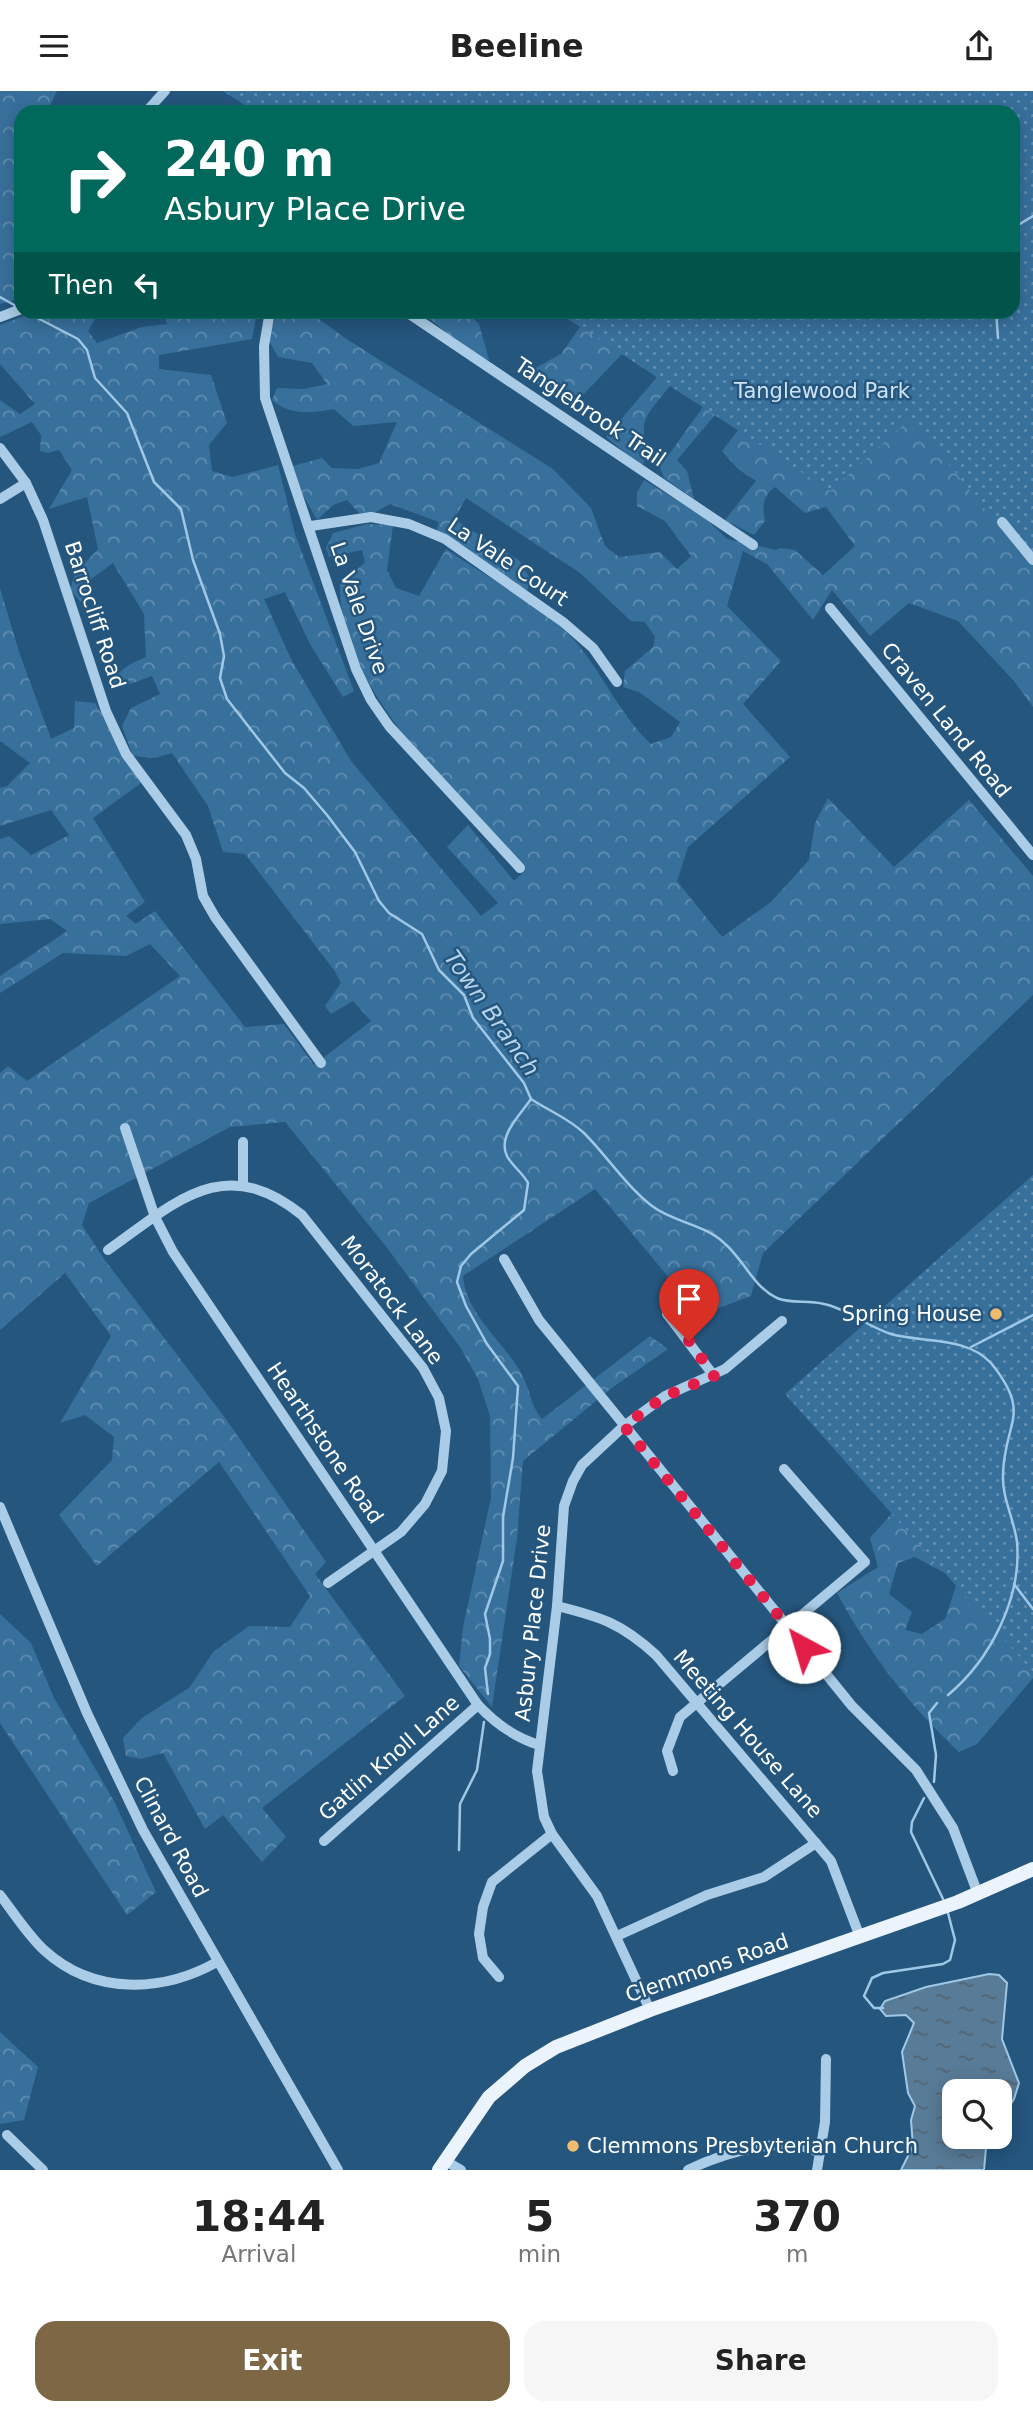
<!DOCTYPE html>
<html lang="en">
<head>
<meta charset="utf-8">
<style>
  body { margin:0; font-family:"DejaVu Sans",sans-serif; background:#f6f6f6; color:#222; height:100vh; display:flex; flex-direction:column; font-size:26px; white-space:nowrap }
  * { box-sizing:border-box; margin:0 }
  p { font-size:23px; color:#767676 }
  .icon { flex:none; width:38px; height:38px; fill:none; stroke:currentColor; stroke-width:2; stroke-linecap:round; stroke-linejoin:round }
  .map { position:relative; height:2079px; overflow:hidden }
  .sheet { display:flex; flex-direction:column; background:#fff; flex:1 }
  .sheet>* { flex:none }
  .guide { position:absolute; left:14px; top:14px; width:1006px; height:214px; border-radius:21px; box-shadow:0 4px 18px #0003; background:#00695c; color:#fff; overflow:hidden }
  .controls { position:absolute; left:942px; top:1988px; display:grid; gap:14px }
  .controls a { display:grid; place-items:center; width:70px; height:70px; border-radius:14px; background:#fff; box-shadow:0 4px 18px #0003; font-size:35px }
  .pin { position:absolute; display:grid; place-items:center; width:60px; height:60px; color:#fff; margin:-72px -30px; border-radius:50% 50% 50% 0; rotate:-45deg; box-shadow:0 0 7px #0007 }
  .pin .icon { rotate:45deg }
  .me { position:absolute; width:77px; margin:-38px; rotate:321deg; stroke-linejoin:round; filter:drop-shadow(0 0 5px #0008) }
  .turn { display:flex; align-items:center; gap:24px; height:147px; padding:0 35px; font-size:32px }
  .turn .icon { width:91px; height:91px; stroke-width:2.5 }
  .turn b { display:block; font-size:49px; line-height:60px }
  .then { display:flex; align-items:center; height:66px; padding:0 35px; background:#0003; gap:14px; font-size:26px }
  .eta { display:flex; justify-content:space-evenly; align-items:center; height:119px; text-align:center }
  .eta b { font-size:42px; font-weight:700; line-height:49px }
  .button { display:flex; gap:14px; margin-top:auto; padding:14px 35px }
  .button a { flex:1; height:80px; border-radius:21px; background:#7e6745; color:#fff; font-size:28px; font-weight:700; line-height:80px; text-align:center }
  .button a+a { background:#f6f6f6; color:#222 }
  header { display:flex; justify-content:space-between; align-items:center; height:91px; padding:0 35px; background:#fff; font-size:32px; font-weight:700 }
  .map>svg:first-child { display:block }
  .forest { fill:url(#forest-crowns); fill-rule:evenodd }
  .park { fill:url(#park-dots) }
  .water { fill:url(#water-ripples); stroke:#9fc8e6; stroke-width:2 }
  .lines { fill:none; stroke-linecap:round; stroke-linejoin:round }
  .stream { stroke:#9fc8e6; stroke-width:2.5 }
  .minor { stroke:#aacce6; stroke-width:10 }
  .major { stroke:#ebf4fd; stroke-width:14 }
  .route { stroke:#e11d48; stroke-width:12; stroke-dasharray:0 21.6 }
  .poi-dot { fill:#efbc6f; stroke:#25567e; stroke-width:2.5 }
  .labels { text-anchor:middle; dominant-baseline:central; stroke-width:5; stroke-linejoin:round; paint-order:stroke }
  .park-label { font-size:21px; fill:#cde3f5; stroke:#25567e }
  .street-label { font-size:21px; fill:#fff; stroke:#25567e }
  .poi-label { font-size:21px; fill:#fff; stroke:#25567e; text-anchor:end }
  .water-label { font-size:23px; font-style:italic; fill:#b6d5ed; stroke:#25567e }
</style>
</head>
<body>
<header><svg class="icon" aria-label="menu" viewBox="0 0 24 24"><path d="M4 6h16M4 12h16M4 18h16"/></svg>Beeline<svg class="icon" aria-label="share" viewBox="0 0 24 24"><path d="M12 15V3M7 8l5-5 5 5M5 13v7h14v-7"/></svg></header>
<div class="map">
<svg width="1033" height="2079" viewBox="0 0 1033 2079">
  <defs>
    <pattern id="forest-crowns" width="20" height="18" patternUnits="userSpaceOnUse" patternTransform="scale(1.75)"><rect width="20" height="18" fill="#38709c"/><path d="M2 6a3 3 0 1 1 6 0M12 15a3 3 0 1 1 6 0" fill="none" stroke="#608db0"/></pattern>
    <pattern id="park-dots" width="8" height="8" patternUnits="userSpaceOnUse" patternTransform="scale(1.75)"><rect width="8" height="8" fill="#38709c"/><path d="M2 2h.1M6 6h.1" fill="none" stroke="#608db0" stroke-width="1.8" stroke-linecap="round"/></pattern>
    <pattern id="water-ripples" width="26" height="14" patternUnits="userSpaceOnUse" patternTransform="scale(1.75)"><rect width="26" height="14" fill="#587b97"/><path d="M2 4q2-2 4 0t4 0M15 11q2-2 4 0t4 0" fill="none" stroke="#526472"/></pattern>
  </defs>
  <rect width="100%" height="100%" fill="#25567e"/>
  <!-- forest -->
  <g class="forest">
    <polygon points="0,0 57,0 47,21 21,21 21,207 0,213"/>
    <path d="M891,0H1033V616L1014,590L958,530L909,512L870,545L832,499L813,529L767,473L743,460L727,515L781,570L743,613L790,666L688,756L677,790L722,846L771,811L809,769L815,732L828,707L894,776L969,709L1033,785V904L763,1162L751,1205L700,1224L595,1098L463,1185C466,1224 504,1250 522,1284C531,1300 529,1312 542,1328L650,1245L668,1258L613,1296L523,1370L517,1447L492,1616L459,1575L463,1536L491,1407L490,1325L478,1288L460,1256L385,1154L285,1031L230,1036L89,1112L82,1134L104,1168L226,1328L326,1471L315,1483L405,1605L262,1717L286,1746L262,1771L223,1724L205,1738L163,1662L141,1668L126,1665L123,1647L142,1627L190,1596L213,1561L249,1535L290,1536L310,1505L219,1371L97,1475L59,1424L112,1369L114,1346L85,1324L60,1332L111,1245L65,1182L0,1239V982L8,975L27,990L180,885L150,853L126,865L63,862L0,902V885L67,840L50,828L0,833V748L9,745L31,764L69,744L51,719L0,735V697L7,695L30,672L0,650V497L19,561L51,648L74,637L75,610L95,612L141,692L93,727L145,811L126,825L136,833L155,820L245,936L284,933L314,974L371,930L353,910L331,923L325,915L341,892L334,879L245,763L223,761L208,715L172,662L155,667L133,665L122,635L131,617L160,603L152,585L111,600C115,579 128,574 146,566L144,523L113,472L87,491L86,507L80,510L70,499L75,483L98,458L87,406L49,418L72,379L59,359L48,362L40,360L41,344L32,331L0,346V309L20,323L35,313L0,273V234L35,221H99L88,240L97,252L142,236L167,233L164,221H257L252,248L159,264V278L211,284L227,332L209,354L212,380L233,386L278,374L295,443L354,600L343,606L310,553L285,501L264,508L291,568L351,670L481,825L498,812L447,756L468,734L514,790L526,779C460,706 338,599 340,494L365,471L362,459L329,466L326,457L333,442L367,433L393,434L387,479L396,497L419,505L446,458C487,487 540,512 574,549C603,582 619,623 651,653L671,646L680,631L639,601L623,596L625,580L653,556L655,546L645,531L631,530L580,482L466,407L454,428L520,470L531,490L527,500L436,441L439,431L390,413L374,422H359L347,409L333,414L317,429L303,404L293,375L322,367L332,377L358,378L379,372L397,331L353,335L334,318C310,322 291,325 272,309L277,297L304,298L327,293L312,272L278,266L268,248L277,221H309L348,249L553,378L591,417L605,455L619,466L660,461L677,478L691,465L665,430L637,415V401L644,389L703,425L727,448L776,459L780,457L795,459L823,484L855,455L826,416L805,422L775,396C763,405 762,415 765,430L754,444L725,429L756,390L738,378L722,360L738,339L715,324L677,369L687,380L694,408L664,387L660,376L703,316L670,295C646,325 638,327 648,366L641,375L606,346L657,286L622,263L581,306L567,312L540,298L528,281L561,263L580,236L558,221L1013,220V21Z"/>
    <polygon points="421,221 465,221 479,233 489,269 476,266"/>
    <path d="M1033,1085V1587L977,1653L959,1661C908,1613 870,1563 837,1502L878,1476L870,1447L900,1413ZM915,1466L958,1489L945,1528L922,1543L905,1539L912,1521L889,1503L898,1472Z"/>
    <polygon points="0,1523 31,1552 54,1607 114,1710 156,1801 127,1824 0,1632"/>
    <polygon points="0,1941 38,1976 24,2029 0,2033"/>
  </g>
  <!-- park -->
  <g class="park">
    <polygon points="223,0 1033,0 1033,477 911,327 830,400 558,221 1013,220 1013,21 255,21"/>
    <polygon points="1033,1084 1033,1581 785,1303"/>
  </g>
  <!-- water -->
  <polygon class="water" points="989,1883 999,1884 1007,1892 1002,1948 1019,1992 1014,2008 999,2031 999,2000 954,2000 954,2046 987,2046 984,2079 901,2079 913,2055 911,2029 915,2015 908,2002 902,1961 914,1932 906,1924 886,1925 880,1918 885,1910 926,1896"/>
  <g class="lines">
    <!-- stream -->
    <g class="stream">
      <polyline points="1013,137 1033,125"/>
      <polyline points="0,206 16,215"/>
      <path d="M24,220L78,248L87,259L95,287L127,322L154,391L181,418L193,469L220,543L224,565L220,587L227,608L285,682L304,697L327,724L355,761L379,810L389,822L422,843L439,879L464,904L473,927L524,992L531,1008C549,1020 568,1027 584,1042C607,1065 626,1095 652,1115C673,1131 703,1133 723,1151C743,1167 753,1196 777,1207C790,1213 808,1209 824,1213C846,1217 868,1236 891,1243C923,1252 966,1245 991,1272C1033,1324 1004,1330 1003,1384C1002,1407 1014,1428 1017,1451C1022,1507 990,1569 948,1604"/>
      <polyline points="996,220 998,247"/>
      <polyline points="971,1256 1033,1224"/>
      <polyline points="1014,1493 1033,1518"/>
      <path d="M488,1603L485,1577L490,1563V1548L485,1523L503,1470V1426L513,1367L518,1295L487,1253L466,1215L457,1191L461,1175L471,1163L524,1119L528,1092C523,1082 512,1075 507,1065C497,1045 521,1023 531,1008"/>
      <polyline points="934,1691 936,1664 929,1622 937,1612"/>
      <polyline points="924,1707 912,1731 911,1741 943,1808"/>
      <polyline points="459,1759 460,1713 477,1679 484,1631"/>
      <polyline points="883,1917 874,1917 864,1905 872,1887 883,1882 943,1873 950,1869 955,1849 948,1822"/>
    </g>
    <!-- minor -->
    <g class="minor">
      <polyline points="146,21 165,0"/>
      <polyline points="270,220 264,255 265,307 356,578 371,609 389,635 520,777"/>
      <polyline points="405,220 753,454"/>
      <polyline points="0,226 21,218"/>
      <polyline points="0,357 26,392 43,429 106,620 126,663 186,744 196,768 203,805 215,826 321,972"/>
      <polyline points="0,408 26,392"/>
      <polyline points="1002,431 1033,469"/>
      <polyline points="311,435 371,426 409,433 445,448 563,531 593,557 617,591"/>
      <polyline points="830,517 1033,764"/>
      <path d="M125,1037L155,1126L173,1161L478,1614C496,1633 514,1646 539,1654"/>
      <polyline points="243,1051 243,1093"/>
      <path d="M108,1159C176,1111 224,1061 302,1124L423,1277L439,1307L446,1340L442,1380L425,1413L401,1441L328,1492"/>
      <polyline points="504,1168 539,1229 852,1615 916,1679 953,1737 978,1803"/>
      <polyline points="667,1223 714,1285"/>
      <polyline points="0,1416 87,1622 143,1739 338,2079"/>
      <path d="M557,1515C601,1526 621,1532 656,1564L831,1770L860,1846"/>
      <polyline points="673,1680 667,1660 680,1626 865,1471 784,1378"/>
      <polyline points="324,1750 478,1614"/>
      <path d="M0,1804C14,1822 27,1843 44,1859C93,1904 162,1902 217,1871"/>
      <polyline points="617,1845 707,1804 764,1786 816,1752"/>
      <polyline points="499,1886 483,1867 479,1843 483,1816 492,1791 552,1743"/>
      <polyline points="650,1919 597,1805 552,1743 544,1726 537,1680 557,1515 564,1415 573,1390 582,1374 624,1335 665,1305 725,1278 782,1230"/>
      <polyline points="7,2044 43,2079"/>
      <polyline points="444,2069 461,2079"/>
      <path d="M688,2079C721,2063 785,2042 820,2062"/>
      <polyline points="817,2079 825,2031 826,1968"/>
    </g>
    <!-- major -->
    <polyline class="major" points="439,2079 489,2006 525,1975 556,1956 650,1919 958,1811 1033,1778"/>
  </g>
  <g class="lines">
    <!-- route -->
    <polyline class="route" points="689,1250 714,1285 665,1305 624,1335 804,1556"/>
  </g>
  <!-- markers -->
  <g class="poi-dot">
    <circle cx="996" cy="1223" r="7"/>
    <circle cx="573" cy="2055" r="7"/>
  </g>
  <g class="labels">
    <!-- park labels -->
    <g class="park-label">
      <text x="822" y="300">Tanglewood Park</text>
    </g>
    <!-- street labels -->
    <g class="street-label">
      <text transform="translate(590 321) rotate(34)">Tanglebrook Trail</text>
      <text transform="translate(508 471) rotate(34)">La Vale Court</text>
      <text transform="translate(359 517) rotate(71)">La Vale Drive</text>
      <text transform="translate(95 524) rotate(72)">Barrocliff Road</text>
      <text transform="translate(946 629) rotate(51)">Craven Land Road</text>
      <text transform="translate(392 1209) rotate(53)">Moratock Lane</text>
      <text transform="translate(325 1352) rotate(56)">Hearthstone Road</text>
      <text transform="translate(533 1532) rotate(-84)">Asbury Place Drive</text>
      <text transform="translate(748 1643) rotate(49)">Meeting House Lane</text>
      <text transform="translate(389 1667) rotate(-41)">Gatlin Knoll Lane</text>
      <text transform="translate(171 1746) rotate(62)">Clinard Road</text>
      <text transform="translate(707 1877) rotate(-19)">Clemmons Road</text>
    </g>
    <!-- poi labels -->
    <g class="poi-label">
      <text x="982" y="1223">Spring House</text>
      <text x="587" y="2055" text-anchor="start">Clemmons Presbyterian Church</text>
    </g>
    <!-- water labels -->
    <g class="water-label">
      <text transform="translate(492 922) rotate(55)">Town Branch</text>
    </g>
  </g>
</svg>
<div class="controls">
<a><svg class="icon" aria-label="search" viewBox="0 0 24 24"><circle cx="10" cy="10" r="6"/><path d="M15 15l6 6"/></svg></a>
</div>
<div class="pin" style="left:689px;top:1250px;background:#d93025"><svg class="icon" aria-label="arrive" viewBox="0 0 24 24"><path d="M6 21V4h12l-3 4 3 4H6"/></svg></div>
<svg class="me" style="left:804px;top:1556px" viewBox="-20 -20 40 40"><circle r="19" fill="#fff"/><path d="M0-13L10 11 0 6-10 11z" fill="#e11d48"/></svg>
<div class="guide">
<div class="turn"><svg class="icon" aria-label="right" viewBox="0 0 24 24"><path d="M7 20v-9h11M14 6l5 5-5 5"/></svg><div><b>240 m</b>Asbury Place Drive</div></div>
<div class="then">Then<svg class="icon" aria-label="left" viewBox="0 0 24 24"><path d="M17 20v-9H6M10 6l-5 5 5 5"/></svg></div>
</div>
</div>
<section class="sheet">
<div class="eta">
<div><b>18:44</b><p>Arrival</p></div>
<div><b>5</b><p>min</p></div>
<div><b>370</b><p>m</p></div>
</div>
<div class="button"><a>Exit</a><a>Share</a></div>
</section>
</body>
</html>
